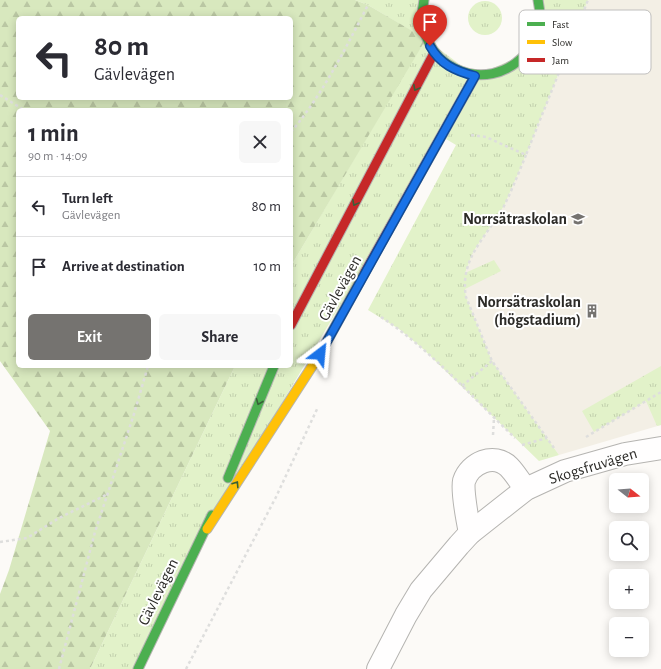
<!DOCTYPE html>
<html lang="en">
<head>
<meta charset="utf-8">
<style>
  body { margin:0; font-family:"Alegreya Sans",sans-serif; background:#f7f7f7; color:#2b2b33; height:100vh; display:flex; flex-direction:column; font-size:15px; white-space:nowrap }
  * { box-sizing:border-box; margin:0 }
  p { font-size:13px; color:#7c7c81 }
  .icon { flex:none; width:22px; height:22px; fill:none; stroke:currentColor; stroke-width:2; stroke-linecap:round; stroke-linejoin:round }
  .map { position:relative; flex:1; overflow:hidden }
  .details { position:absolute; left:16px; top:108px; width:277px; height:260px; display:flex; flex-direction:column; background:#fff; border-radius:6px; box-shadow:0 2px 10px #0003 }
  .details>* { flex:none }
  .guide { position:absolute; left:16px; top:16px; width:277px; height:84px; border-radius:6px; box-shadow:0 2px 10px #0003; background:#fff; color:#2b2b33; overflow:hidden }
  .needle { width:26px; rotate:107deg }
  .controls { position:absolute; left:609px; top:473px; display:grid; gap:8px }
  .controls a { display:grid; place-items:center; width:40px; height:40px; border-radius:6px; background:#fff; box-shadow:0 2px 10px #0003; font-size:20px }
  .pin { position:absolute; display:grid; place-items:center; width:34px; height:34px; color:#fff; margin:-41px -17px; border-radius:50% 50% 50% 0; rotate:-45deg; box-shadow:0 0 4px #0007 }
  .pin .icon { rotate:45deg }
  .me { position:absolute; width:44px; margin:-22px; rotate:29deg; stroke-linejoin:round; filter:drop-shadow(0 0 3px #0008) }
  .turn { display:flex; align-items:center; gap:14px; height:84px; padding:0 12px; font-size:18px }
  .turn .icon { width:52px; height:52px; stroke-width:2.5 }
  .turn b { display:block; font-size:28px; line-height:34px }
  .round { display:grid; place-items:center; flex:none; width:42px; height:42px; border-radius:6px; background:#f7f7f7 }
  .headline { display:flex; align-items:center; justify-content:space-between; height:68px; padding:0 12px }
  h1 { font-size:24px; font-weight:700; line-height:30px }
  .primary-button { display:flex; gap:8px; margin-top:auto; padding:8px 12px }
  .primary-button a { flex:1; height:46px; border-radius:6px; background:#757370; color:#fff; font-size:16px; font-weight:700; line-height:46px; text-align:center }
  .primary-button a+a { background:#f7f7f7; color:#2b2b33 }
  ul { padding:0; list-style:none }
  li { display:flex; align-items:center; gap:12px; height:60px; padding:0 12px; border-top:1px solid #e1e1e2 }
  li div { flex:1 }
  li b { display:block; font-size:15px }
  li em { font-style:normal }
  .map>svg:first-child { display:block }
  .built { fill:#f3efe5 }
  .grass { fill:url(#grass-tufts) }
  .forest { fill:url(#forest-firs); fill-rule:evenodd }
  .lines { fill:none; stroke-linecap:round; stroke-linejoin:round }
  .street-casing { stroke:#b5b4b1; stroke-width:24 }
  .fast-casing { stroke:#b5b4b1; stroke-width:11 }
  .slow-casing { stroke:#b5b4b1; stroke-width:11 }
  .jam-casing { stroke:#b5b4b1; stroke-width:11 }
  .path { stroke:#dededd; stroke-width:2.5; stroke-dasharray:3 3; stroke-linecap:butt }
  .street { stroke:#fffefe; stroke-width:22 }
  .fast { stroke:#4caf50; stroke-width:9 }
  .slow { stroke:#ffc107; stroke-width:9 }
  .jam { stroke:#c62828; stroke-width:9 }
  .oneway { stroke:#396038 }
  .route-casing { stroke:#114b97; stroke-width:10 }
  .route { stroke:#1a73e8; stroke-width:7 }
  .labels { text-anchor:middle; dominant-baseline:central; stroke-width:4; stroke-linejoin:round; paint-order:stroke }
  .poi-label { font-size:16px; font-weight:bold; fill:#2c2b28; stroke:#fff; text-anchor:end }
  .street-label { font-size:16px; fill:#2c2b28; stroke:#fff }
  .key { fill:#fff; stroke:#c0bfbe; stroke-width:1 }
  .key-label { font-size:11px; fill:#2c2b28 }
</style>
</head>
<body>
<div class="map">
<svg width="661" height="669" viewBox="0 0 661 669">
  <defs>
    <pattern id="grass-tufts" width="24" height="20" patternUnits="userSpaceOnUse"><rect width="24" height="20" fill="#e2f2c9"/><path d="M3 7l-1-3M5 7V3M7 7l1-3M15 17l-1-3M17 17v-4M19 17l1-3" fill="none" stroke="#c2d0ad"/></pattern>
    <pattern id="forest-firs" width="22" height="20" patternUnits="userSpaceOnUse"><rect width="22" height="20" fill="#d8e8be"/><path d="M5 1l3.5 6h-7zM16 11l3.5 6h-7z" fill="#bac7a3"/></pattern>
  </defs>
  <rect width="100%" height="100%" fill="#fcfaf7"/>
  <!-- built -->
  <polygon class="built" points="588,0 661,0 661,425 559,455 492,361 466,297 465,289 465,273 473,252 504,206 526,155"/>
  <!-- grass -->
  <g class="grass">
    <polygon points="355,0 424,0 426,39 475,76 529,52 538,0 588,0 526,155 504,206 473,252 465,273 494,260 501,271 465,289 466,297 492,361 559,455 539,461 422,348 399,329 368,310 456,145 441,136 207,529 138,669 90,669 235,366 291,366 291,266 425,39 368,5"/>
    <circle cx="485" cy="18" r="17"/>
    <polygon points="661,366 661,425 657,426 646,401 594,432 582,411"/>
  </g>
  <!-- forest -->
  <path class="forest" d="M0,0H355L368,5L426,39L291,266V110H18V366H235L90,669H0V594L9,570L50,431L0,361ZM18,18H291V98H18Z"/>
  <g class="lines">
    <!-- street casing -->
    <g class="street-casing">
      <g id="street">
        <path d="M470,533C468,523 462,490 464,481C470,463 494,452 509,467C515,473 520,482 526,489"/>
        <polyline points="378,669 406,615 421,590 459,545 470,533 526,489 565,471 625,454 661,448"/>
      </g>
    </g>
    <!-- fast casing -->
    <g class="fast-casing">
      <g id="fast">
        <path d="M424,0C410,64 487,102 528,51C541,36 542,19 538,0"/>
        <polyline points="228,478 274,366"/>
        <polyline points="138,669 212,515"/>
      </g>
    </g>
    <!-- slow casing -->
    <g class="slow-casing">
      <polyline id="slow" points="207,529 320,354 365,272"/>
    </g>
    <!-- jam casing -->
    <g class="jam-casing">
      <g id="jam">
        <polyline points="365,272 475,76"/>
        <polyline points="291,325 434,53"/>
      </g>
    </g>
    <!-- path -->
    <g class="path">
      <polyline points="0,95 24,110"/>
      <path d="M291,132C323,94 345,49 368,5"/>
      <polyline points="471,135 486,137 526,155 588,0"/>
      <path d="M526,155C519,172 512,190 504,206C487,237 459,258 466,297L492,361L554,448"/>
      <path d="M381,317C431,350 472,397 515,438"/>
      <polyline points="462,386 492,361"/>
      <polyline points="493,435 494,418"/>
      <polyline points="586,437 661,392"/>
      <polyline points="522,445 547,438"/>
      <polyline points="0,542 27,538 59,518 108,494"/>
      <polyline points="59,669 95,532 134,414 148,366"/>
      <polyline points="186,669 276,497 318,407"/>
    </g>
    <!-- street -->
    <use href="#street" class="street"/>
    <!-- fast -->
    <use href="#fast" class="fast"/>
    <!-- slow -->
    <use href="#slow" class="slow"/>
    <!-- jam -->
    <use href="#jam" class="jam"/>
  </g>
  <!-- one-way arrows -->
  <defs><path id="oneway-chevron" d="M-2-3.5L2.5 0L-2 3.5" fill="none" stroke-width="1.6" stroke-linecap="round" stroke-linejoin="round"/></defs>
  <g class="oneway">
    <use href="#oneway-chevron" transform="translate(416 88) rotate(118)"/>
    <use href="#oneway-chevron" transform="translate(355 203) rotate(118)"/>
    <use href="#oneway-chevron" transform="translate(259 402) rotate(112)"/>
    <use href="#oneway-chevron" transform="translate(236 484) rotate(-57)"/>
  </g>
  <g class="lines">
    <!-- route casing -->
    <g class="route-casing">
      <path id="route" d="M320,354L475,76C455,71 440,64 430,46"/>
    </g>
    <!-- route -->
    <use href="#route" class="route"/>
  </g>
  <!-- icons -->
  <defs>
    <g id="school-bare" transform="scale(1.08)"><path d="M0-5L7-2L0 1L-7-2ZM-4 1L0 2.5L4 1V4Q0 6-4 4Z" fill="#757370" stroke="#fff" stroke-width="2.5" paint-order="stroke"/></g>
    <g id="building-bare" transform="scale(1.08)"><path d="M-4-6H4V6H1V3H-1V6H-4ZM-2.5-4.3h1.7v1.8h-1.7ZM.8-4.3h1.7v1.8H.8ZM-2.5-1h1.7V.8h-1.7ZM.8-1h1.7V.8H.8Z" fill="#757370" stroke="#fff" stroke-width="2.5" paint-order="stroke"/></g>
  </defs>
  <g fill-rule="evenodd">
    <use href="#school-bare" x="578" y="219"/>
    <use href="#building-bare" x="592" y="311"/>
  </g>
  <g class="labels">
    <!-- poi labels -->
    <g class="poi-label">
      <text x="567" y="219">Norrsätraskolan</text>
      <text x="581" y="302">Norrsätraskolan<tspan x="581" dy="18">(högstadium)</tspan></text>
    </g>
    <!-- street labels -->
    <g class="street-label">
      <text transform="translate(340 288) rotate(-61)">Gävlevägen</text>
      <text transform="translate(593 466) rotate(-17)">Skogsfruvägen</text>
      <text transform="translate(158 592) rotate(-64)">Gävlevägen</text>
    </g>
  </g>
  <!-- legend -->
  <rect x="519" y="10" width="132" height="64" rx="6" class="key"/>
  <rect x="527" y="22" width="18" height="4" fill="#4caf50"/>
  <rect x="527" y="40" width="18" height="4" fill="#ffc107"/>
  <rect x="527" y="58" width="18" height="4" fill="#c62828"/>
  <g class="key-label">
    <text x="552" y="28">Fast</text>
    <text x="552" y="46">Slow</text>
    <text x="552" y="64">Jam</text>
  </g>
</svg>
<div class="controls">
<a><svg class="needle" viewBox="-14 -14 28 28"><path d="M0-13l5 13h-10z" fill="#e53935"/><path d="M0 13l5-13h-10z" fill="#7c7c81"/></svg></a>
<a><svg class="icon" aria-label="search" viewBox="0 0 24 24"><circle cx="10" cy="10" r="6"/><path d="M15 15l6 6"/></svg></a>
<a>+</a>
<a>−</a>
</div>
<div class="pin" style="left:430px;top:46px;background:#d93025"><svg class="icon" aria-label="arrive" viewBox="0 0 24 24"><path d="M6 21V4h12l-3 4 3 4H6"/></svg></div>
<svg class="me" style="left:320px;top:354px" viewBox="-20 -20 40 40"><path d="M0-17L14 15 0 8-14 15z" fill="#1a73e8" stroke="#fff" stroke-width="4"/></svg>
<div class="guide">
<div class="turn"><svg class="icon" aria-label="left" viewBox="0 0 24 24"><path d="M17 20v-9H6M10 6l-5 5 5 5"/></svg><div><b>80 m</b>Gävlevägen</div></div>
</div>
<section class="details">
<div class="headline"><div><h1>1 min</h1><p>90 m · 14:09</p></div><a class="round"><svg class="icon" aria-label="close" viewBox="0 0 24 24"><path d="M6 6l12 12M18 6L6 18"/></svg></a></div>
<ul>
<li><svg class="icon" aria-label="left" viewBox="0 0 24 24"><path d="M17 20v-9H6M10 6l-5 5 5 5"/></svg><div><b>Turn left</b><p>Gävlevägen</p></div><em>80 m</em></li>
<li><svg class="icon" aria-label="arrive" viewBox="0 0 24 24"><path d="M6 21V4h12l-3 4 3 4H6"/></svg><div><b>Arrive at destination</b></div><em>10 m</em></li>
</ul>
<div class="primary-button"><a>Exit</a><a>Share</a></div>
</section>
</div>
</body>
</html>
